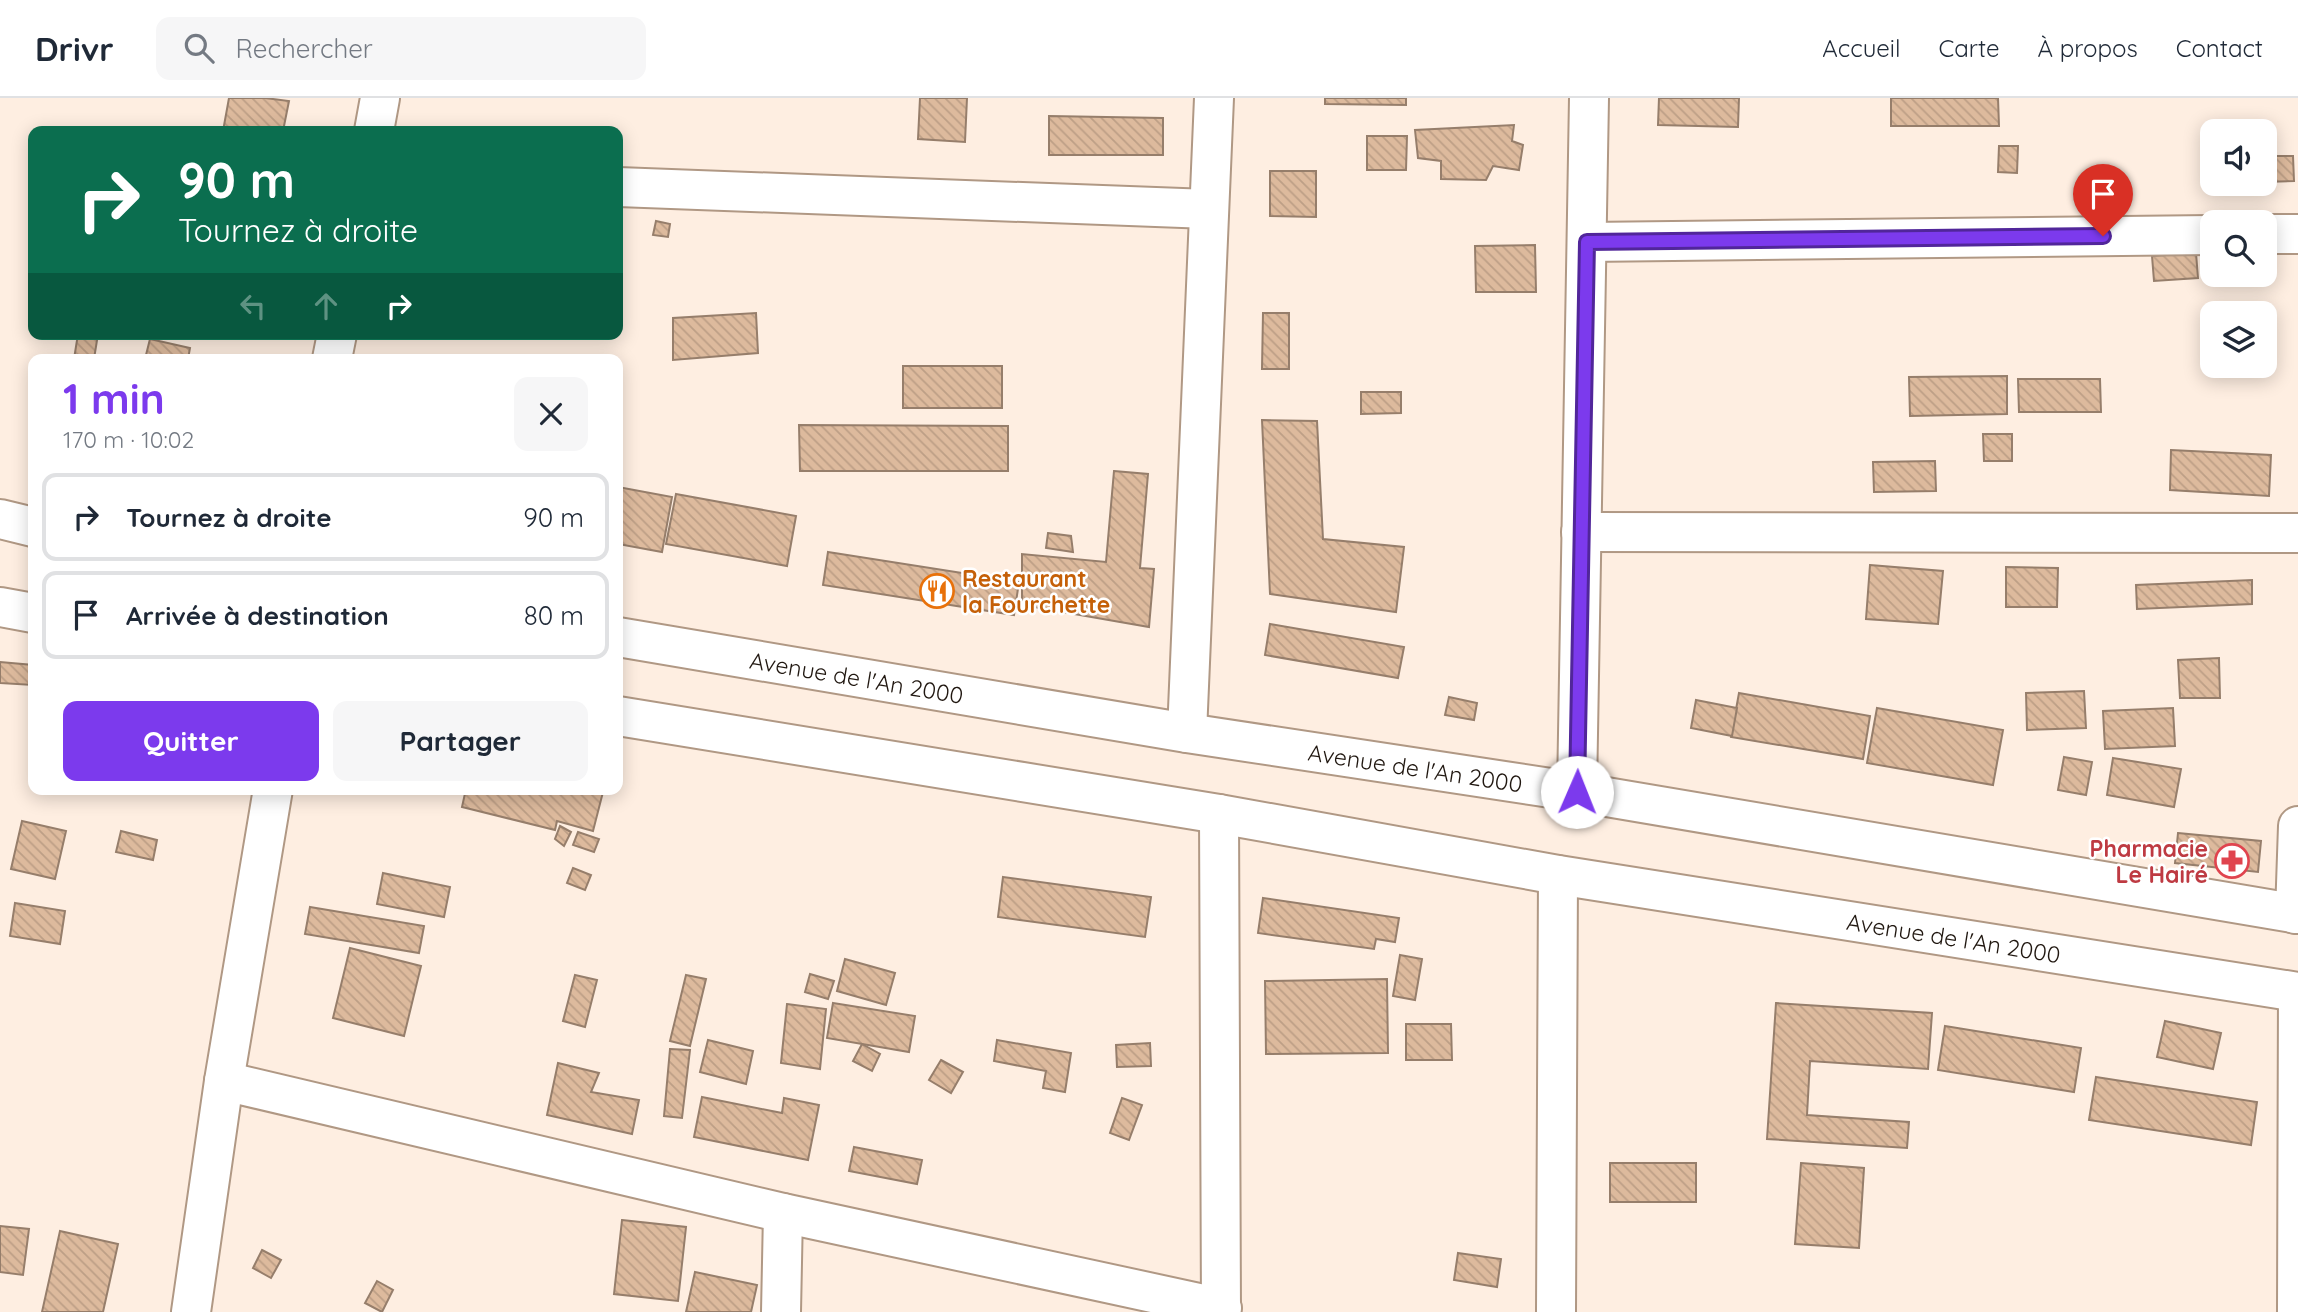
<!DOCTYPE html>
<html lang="fr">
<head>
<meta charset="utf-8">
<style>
  body { margin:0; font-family:Quicksand,sans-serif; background:#f6f6f7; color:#1f2937; height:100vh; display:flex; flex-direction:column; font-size:26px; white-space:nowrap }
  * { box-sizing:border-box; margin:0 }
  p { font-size:23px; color:#747a83 }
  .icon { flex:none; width:38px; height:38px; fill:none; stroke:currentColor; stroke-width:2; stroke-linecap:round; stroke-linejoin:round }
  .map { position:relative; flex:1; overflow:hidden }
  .sheet { position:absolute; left:28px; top:256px; width:595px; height:441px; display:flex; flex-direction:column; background:#fff; border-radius:14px; box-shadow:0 4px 18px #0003 }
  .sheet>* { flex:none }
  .guide { position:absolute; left:28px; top:28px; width:595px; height:214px; border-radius:14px; box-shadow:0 4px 18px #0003; background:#0b6e4f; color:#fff; overflow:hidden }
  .fabs { position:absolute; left:2200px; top:21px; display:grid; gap:14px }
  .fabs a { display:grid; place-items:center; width:77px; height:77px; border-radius:14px; background:#fff; box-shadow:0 4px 18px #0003; font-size:35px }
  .pin { position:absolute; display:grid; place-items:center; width:60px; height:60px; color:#fff; margin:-72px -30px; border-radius:50% 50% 50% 0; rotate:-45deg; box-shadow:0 0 7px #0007 }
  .pin .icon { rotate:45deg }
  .me { position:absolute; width:77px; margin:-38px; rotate:1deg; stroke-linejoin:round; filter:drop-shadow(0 0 5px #0008) }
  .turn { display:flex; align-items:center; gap:24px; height:147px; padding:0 35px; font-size:32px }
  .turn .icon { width:91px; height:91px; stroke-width:2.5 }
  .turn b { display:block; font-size:49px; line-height:60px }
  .lanes { display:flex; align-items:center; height:66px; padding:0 35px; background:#0003; justify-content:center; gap:35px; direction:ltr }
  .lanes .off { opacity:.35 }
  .round { display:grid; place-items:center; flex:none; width:74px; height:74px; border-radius:14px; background:#f6f6f7 }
  .summary { display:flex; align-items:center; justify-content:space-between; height:119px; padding:0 35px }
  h1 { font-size:42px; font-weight:800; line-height:52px; color:#7c3aed }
  .primary-button { display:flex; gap:14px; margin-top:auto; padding:14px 35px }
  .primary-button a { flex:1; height:80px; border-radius:14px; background:#7c3aed; color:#fff; font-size:28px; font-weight:800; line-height:80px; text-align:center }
  .primary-button a+a { background:#f6f6f7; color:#1f2937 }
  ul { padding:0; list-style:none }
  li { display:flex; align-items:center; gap:21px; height:88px; margin:0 14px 10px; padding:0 21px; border:4px solid #e0e1e3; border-radius:14px }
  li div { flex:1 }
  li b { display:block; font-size:26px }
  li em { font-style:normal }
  header { display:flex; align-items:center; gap:42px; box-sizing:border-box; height:98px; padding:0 35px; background:#fff; border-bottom:2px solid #e0e1e3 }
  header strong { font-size:33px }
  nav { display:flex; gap:38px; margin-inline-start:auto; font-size:24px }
  .search { width:490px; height:63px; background:#f6f6f7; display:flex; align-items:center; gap:18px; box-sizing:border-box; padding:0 24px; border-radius:14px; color:#747a83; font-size:26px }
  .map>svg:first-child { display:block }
  .building { fill:url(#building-back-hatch); stroke:#967e6b; stroke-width:2 }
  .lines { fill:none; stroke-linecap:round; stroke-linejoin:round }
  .minor-casing { stroke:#b09884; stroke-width:42 }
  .primary-casing { stroke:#b09884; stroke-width:42 }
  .minor { stroke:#fff; stroke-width:38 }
  .primary { stroke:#fff; stroke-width:38 }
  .route-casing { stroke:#51269a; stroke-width:18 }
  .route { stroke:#7c3aed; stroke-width:12 }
  .labels { text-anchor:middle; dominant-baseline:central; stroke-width:5; stroke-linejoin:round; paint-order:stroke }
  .food-label { font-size:23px; font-weight:bold; fill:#c56008; stroke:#fff; text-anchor:start }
  .street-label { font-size:23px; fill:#201710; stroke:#fff }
  .health-label { font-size:23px; font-weight:bold; fill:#be3a42; stroke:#fff; text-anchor:end }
</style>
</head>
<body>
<header>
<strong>Drivr</strong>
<div class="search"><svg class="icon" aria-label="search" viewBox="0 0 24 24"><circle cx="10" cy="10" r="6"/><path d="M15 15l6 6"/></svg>Rechercher</div>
<nav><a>Accueil</a><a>Carte</a><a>À propos</a><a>Contact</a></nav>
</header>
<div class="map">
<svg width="2298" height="1214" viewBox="0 0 2298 1214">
  <defs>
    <pattern id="building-back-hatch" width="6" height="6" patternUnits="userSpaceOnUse" patternTransform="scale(1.75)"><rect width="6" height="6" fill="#ddba9d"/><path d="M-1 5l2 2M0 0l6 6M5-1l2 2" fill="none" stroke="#bd9f86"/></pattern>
  </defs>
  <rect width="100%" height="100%" fill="#feeee1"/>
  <!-- building -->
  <g class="building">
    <polygon points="229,0 265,0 289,3 283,33 223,33"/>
    <polygon points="920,0 967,0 965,44 918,41"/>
    <polygon points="1325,0 1406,0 1406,7 1325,6"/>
    <polygon points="1659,0 1739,0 1738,29 1658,27"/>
    <polygon points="1891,0 1998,0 1999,28 1891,28"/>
    <polygon points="1049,18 1163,20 1163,57 1049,57"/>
    <polygon points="1514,27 1512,43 1523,47 1519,72 1493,68 1486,82 1441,81 1441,63 1418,60 1415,32"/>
    <polygon points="1367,38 1407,38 1406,72 1367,72"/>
    <polygon points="1999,48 2018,48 2017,75 1998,74"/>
    <polygon points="2264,58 2293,58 2294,83 2264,84"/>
    <polygon points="1270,73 1316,73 1316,119 1270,118"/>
    <polygon points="656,123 670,126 668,139 653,137"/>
    <polygon points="1535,147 1536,194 1476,194 1475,148"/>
    <polygon points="2196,155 2198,180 2154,183 2152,158"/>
    <polygon points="756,215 758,255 673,262 673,220"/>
    <polygon points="1263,215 1289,215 1289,271 1262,271"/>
    <polygon points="2207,221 2212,221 2212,262 2206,262"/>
    <rect x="2264" y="222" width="9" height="41"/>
    <polygon points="78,236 98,236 94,261 74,261"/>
    <polygon points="150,241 190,250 188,261 145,261"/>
    <rect x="903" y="268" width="99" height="42"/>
    <polygon points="2007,278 2007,316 1910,318 1909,279"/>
    <polygon points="2018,281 2100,281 2101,314 2019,314"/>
    <polygon points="1361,294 1401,294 1401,315 1361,316"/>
    <polygon points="1262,322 1317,323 1323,441 1404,449 1396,514 1270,496"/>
    <polygon points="799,327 1008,328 1008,373 800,373"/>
    <polygon points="1983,336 2012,336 2012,363 1984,363"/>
    <polygon points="2171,352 2271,357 2269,398 2170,392"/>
    <polygon points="1935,363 1936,393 1874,394 1873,364"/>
    <polygon points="1114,373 1148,376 1140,470 1154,471 1149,529 1022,507 1022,456 1106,464"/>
    <polygon points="618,389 672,399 662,454 618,446"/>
    <polygon points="676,396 796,418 787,468 666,446"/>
    <polygon points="1048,435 1071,438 1073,454 1046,450"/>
    <polygon points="828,454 1019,484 1014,517 823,487"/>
    <polygon points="1870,467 1943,473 1938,526 1866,521"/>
    <polygon points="2006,469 2058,470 2057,509 2006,509"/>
    <polygon points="2252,482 2252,506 2137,511 2136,487"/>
    <polygon points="1270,526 1404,549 1398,580 1265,557"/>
    <polygon points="2219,560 2220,600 2180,600 2178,562"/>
    <polygon points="0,564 33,567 33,587 0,585"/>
    <polygon points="2084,593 2086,630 2027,632 2026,595"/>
    <polygon points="1739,595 1870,618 1863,661 1731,639"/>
    <polygon points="1449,599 1477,605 1474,622 1445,617"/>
    <polygon points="1696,602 1737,610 1732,638 1691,630"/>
    <polygon points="1877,610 2003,632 1993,687 1867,665"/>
    <polygon points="2173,610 2175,648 2105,651 2103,613"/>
    <polygon points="2064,659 2092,664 2086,697 2058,692"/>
    <polygon points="2113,660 2181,671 2174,709 2107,697"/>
    <polygon points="466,691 591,691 603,694 593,733 557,723 555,732 462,709"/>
    <polygon points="22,723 66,733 55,781 11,771"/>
    <polygon points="560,728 571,734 564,748 555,741"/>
    <polygon points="121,733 157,742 153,762 116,754"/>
    <polygon points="578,734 599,741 594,754 573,747"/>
    <polygon points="2178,735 2261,743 2258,774 2175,765"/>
    <polygon points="573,770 591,777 585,792 567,785"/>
    <polygon points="383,775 450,789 444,819 377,806"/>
    <polygon points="1003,779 1151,799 1145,839 998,819"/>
    <polygon points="1263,800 1399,820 1395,844 1376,841 1374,851 1258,835"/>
    <polygon points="15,805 65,813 60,846 10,838"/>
    <polygon points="310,809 424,828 419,855 305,836"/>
    <polygon points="350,850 421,868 404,938 333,920"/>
    <polygon points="1400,857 1422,861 1415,902 1393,898"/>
    <polygon points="845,861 895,875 886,907 837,893"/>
    <polygon points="810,876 834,883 828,901 805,894"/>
    <polygon points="575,877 597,882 585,929 563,923"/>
    <polygon points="686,877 706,881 690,948 670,943"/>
    <polygon points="1387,881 1388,955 1266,956 1265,883"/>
    <polygon points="833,905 915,918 909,954 827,940"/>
    <polygon points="1776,905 1932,915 1928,971 1810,963 1807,1017 1909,1024 1907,1050 1767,1041"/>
    <polygon points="787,906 826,911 820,971 781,965"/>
    <polygon points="2165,923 2221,935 2213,971 2157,959"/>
    <polygon points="1406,926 1451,926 1452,962 1406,962"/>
    <polygon points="1945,928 2081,950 2074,994 1938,972"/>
    <polygon points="708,942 753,953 746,986 700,974"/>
    <polygon points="997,942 1071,955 1065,994 1043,990 1046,973 994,963"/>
    <polygon points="1150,945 1151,968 1117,969 1116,947"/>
    <polygon points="862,946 880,956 872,973 853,963"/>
    <polygon points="670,951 690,952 682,1020 664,1018"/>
    <polygon points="941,962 963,974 951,995 929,982"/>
    <polygon points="558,965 599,975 591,994 639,1002 632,1036 547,1017"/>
    <polygon points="2096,979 2257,1004 2251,1047 2089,1022"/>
    <polygon points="702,999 782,1015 784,1000 819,1007 808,1062 694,1039"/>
    <polygon points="1122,1000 1142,1007 1129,1042 1110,1035"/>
    <polygon points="854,1049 922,1062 917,1086 849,1073"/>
    <rect x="1610" y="1065" width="86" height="39"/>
    <polygon points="1801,1065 1864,1070 1859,1150 1795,1146"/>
    <polygon points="622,1122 686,1129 678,1203 614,1196"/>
    <polygon points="0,1128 29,1131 23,1177 0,1174"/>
    <polygon points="60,1133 118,1146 103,1214 42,1214"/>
    <polygon points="262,1152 281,1162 271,1180 253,1170"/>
    <polygon points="1458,1155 1501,1161 1497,1189 1454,1182"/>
    <polygon points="695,1174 757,1187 751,1214 686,1214"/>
    <polygon points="377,1183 393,1192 382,1214 365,1205"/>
  </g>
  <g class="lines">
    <!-- minor casing -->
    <g class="minor-casing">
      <g id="minor">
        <polyline points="374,33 380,0"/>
        <polyline points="618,89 1209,111"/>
        <polyline points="2264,136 2298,136"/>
        <polyline points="1587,144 2212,137"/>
        <polyline points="332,261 337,236"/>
        <polyline points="1581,434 2298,435"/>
        <polyline points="1187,635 1214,0"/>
        <polyline points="1577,694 1589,0"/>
        <polyline points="1219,716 1221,1214"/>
        <polyline points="2295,816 2298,728"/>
        <polyline points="224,983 783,1115 1222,1210"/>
        <polyline points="191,1214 224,983 273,691"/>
        <polyline points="781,1214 783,1115"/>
        <polyline points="1556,1214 1558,777"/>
        <polyline points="2297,1214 2298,894"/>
      </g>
    </g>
    <!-- primary casing -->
    <g class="primary-casing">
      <g id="primary">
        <polyline points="0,421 33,429"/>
        <polyline points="0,509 33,515"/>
        <path id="s1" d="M618,539L1187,635L1577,694L2298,816"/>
        <path id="s2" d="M618,618L1219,716L1558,777L2298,894"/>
      </g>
    </g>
    <!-- minor -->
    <use href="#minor" class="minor"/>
    <!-- primary -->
    <use href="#primary" class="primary"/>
  </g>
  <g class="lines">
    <!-- route casing -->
    <g class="route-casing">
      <polyline id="route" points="1577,694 1587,144 2103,138"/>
    </g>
    <!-- route -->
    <use href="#route" class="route"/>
  </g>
  <!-- icons -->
  <defs>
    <g id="restaurant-ring" transform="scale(1.75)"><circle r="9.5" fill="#fff" stroke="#e8710a" stroke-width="1.5"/><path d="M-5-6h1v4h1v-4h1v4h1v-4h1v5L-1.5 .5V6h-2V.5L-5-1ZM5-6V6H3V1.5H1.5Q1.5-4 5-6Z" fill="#e8710a"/></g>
    <g id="pharmacy-ring" transform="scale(1.75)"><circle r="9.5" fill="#fff" stroke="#e0444e" stroke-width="1.5"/><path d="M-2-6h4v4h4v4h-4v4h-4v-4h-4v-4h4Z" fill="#e0444e"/></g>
  </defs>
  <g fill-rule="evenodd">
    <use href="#restaurant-ring" x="937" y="493"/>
    <use href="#pharmacy-ring" x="2232" y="763"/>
  </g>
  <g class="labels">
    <!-- food labels -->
    <g class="food-label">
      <text x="962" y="480">Restaurant<tspan x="962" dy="26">la Fourchette</tspan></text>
    </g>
    <!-- street labels -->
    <g class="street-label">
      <text stroke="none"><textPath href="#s1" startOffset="242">Avenue de l'An 2000</textPath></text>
      <text stroke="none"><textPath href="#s1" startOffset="808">Avenue de l'An 2000</textPath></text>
      <text stroke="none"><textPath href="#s2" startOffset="1354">Avenue de l'An 2000</textPath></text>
    </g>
    <!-- health labels -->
    <g class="health-label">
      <text x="2208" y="750">Pharmacie<tspan x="2208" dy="26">Le Hairé</tspan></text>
    </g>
  </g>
</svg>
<div class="fabs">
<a><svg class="icon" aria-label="sound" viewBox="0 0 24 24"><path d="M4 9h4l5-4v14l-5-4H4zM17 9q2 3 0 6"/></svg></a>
<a><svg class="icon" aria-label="search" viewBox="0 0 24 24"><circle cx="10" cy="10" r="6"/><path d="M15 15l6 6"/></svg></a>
<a><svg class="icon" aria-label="layers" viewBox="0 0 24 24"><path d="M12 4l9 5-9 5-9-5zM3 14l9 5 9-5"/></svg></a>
</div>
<div class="pin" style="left:2103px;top:138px;background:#d93025"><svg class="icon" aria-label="arrive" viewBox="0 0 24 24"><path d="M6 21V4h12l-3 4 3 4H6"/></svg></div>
<svg class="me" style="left:1577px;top:694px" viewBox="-20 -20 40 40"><circle r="19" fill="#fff"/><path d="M0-13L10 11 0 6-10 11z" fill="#7c3aed"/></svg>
<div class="guide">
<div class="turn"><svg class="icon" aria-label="right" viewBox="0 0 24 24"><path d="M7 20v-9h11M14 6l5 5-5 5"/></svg><div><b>90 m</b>Tournez à droite</div></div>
<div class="lanes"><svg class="icon off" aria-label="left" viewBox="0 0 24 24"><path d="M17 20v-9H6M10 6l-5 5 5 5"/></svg><svg class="icon off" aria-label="ahead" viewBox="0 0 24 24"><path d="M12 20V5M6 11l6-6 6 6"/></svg><svg class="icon" aria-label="right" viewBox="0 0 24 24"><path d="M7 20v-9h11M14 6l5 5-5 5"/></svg></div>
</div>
<section class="sheet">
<div class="summary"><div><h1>1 min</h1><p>170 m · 10:02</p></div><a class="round"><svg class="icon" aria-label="close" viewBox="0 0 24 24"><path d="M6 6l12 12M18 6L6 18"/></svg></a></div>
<ul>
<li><svg class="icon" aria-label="right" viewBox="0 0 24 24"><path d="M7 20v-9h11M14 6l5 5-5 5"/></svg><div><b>Tournez à droite</b></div><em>90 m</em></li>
<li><svg class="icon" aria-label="arrive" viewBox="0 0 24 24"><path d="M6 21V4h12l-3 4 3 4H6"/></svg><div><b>Arrivée à destination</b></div><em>80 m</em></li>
</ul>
<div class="primary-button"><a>Quitter</a><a>Partager</a></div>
</section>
</div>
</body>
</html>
